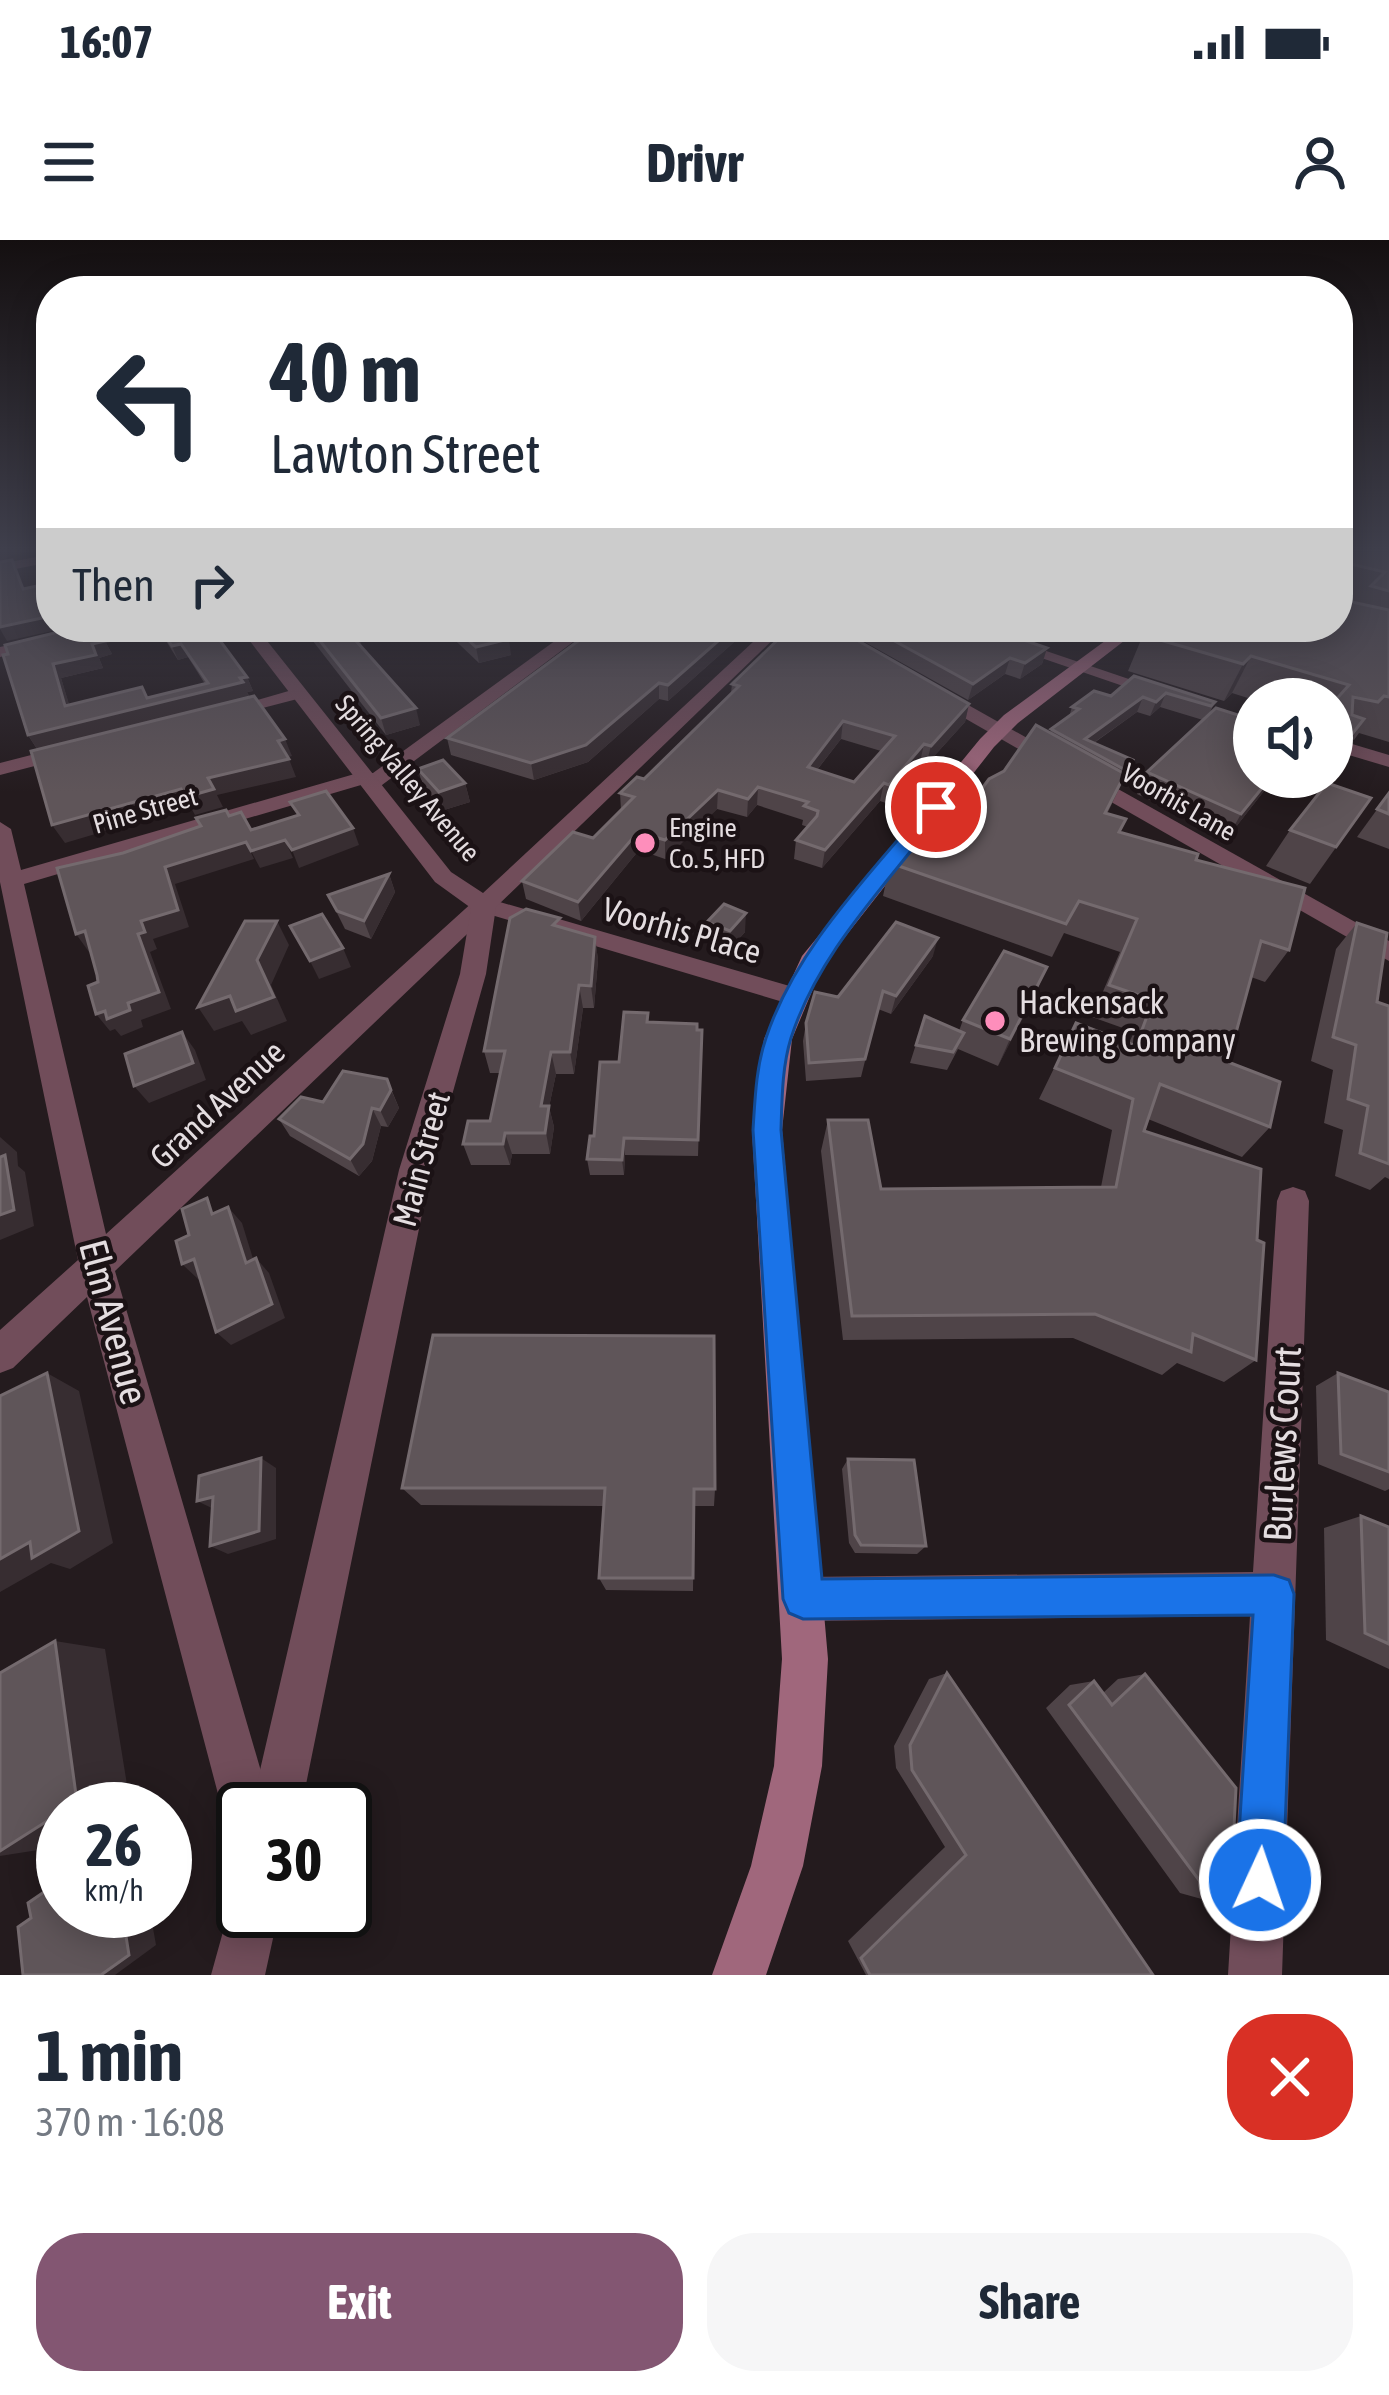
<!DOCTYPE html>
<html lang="en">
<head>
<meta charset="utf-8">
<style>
  body { margin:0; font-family:"Asap Condensed",sans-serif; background:#f6f6f7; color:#1f2937; height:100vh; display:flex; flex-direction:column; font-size:45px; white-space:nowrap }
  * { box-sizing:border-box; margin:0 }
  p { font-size:39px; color:#747a83 }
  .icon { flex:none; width:66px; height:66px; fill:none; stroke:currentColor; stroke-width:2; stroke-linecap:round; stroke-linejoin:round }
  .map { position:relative; height:1735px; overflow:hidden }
  .panel { display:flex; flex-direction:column; background:#fff; flex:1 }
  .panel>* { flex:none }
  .banner { position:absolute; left:36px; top:36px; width:1317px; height:366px; border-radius:48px; box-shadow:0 6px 30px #0003; background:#fff; color:#1f2937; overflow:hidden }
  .fabs { position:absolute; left:1233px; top:438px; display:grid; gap:24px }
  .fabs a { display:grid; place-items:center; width:120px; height:120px; border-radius:50%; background:#fff; box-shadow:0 6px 30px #0003; font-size:60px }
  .speed { position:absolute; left:36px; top:1542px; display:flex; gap:24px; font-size:60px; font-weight:700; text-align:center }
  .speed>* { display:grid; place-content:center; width:156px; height:156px; border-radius:50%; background:#fff; box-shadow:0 6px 30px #0003; line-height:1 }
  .speed small { font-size:30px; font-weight:400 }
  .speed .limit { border:6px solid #111; border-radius:18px; background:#fff; color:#111 }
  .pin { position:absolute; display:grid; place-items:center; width:102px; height:102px; color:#fff; margin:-51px; border:6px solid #fff; border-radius:50%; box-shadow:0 3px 12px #0007 }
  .me { position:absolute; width:132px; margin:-66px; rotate:3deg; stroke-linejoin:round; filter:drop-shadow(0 0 9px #0008) }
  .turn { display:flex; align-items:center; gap:42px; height:252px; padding:0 36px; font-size:54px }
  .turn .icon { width:156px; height:156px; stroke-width:2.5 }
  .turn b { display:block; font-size:84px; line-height:102px }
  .then { display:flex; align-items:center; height:114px; padding:0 36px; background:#0003; gap:24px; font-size:45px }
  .round { display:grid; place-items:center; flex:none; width:126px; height:126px; border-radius:48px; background:#f6f6f7 }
  .overview { display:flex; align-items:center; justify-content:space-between; height:204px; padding:0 36px }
  h1 { font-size:72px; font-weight:700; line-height:90px }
  .button { display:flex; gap:24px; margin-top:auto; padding:24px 36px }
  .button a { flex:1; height:138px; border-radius:48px; background:#835672; color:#fff; font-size:48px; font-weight:700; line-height:138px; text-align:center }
  .button a+a { background:#f6f6f7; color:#1f2937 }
  .status { display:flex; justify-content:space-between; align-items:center; height:84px; padding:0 60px; background:#fff; direction:ltr }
  .status svg { height:33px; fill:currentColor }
  header { display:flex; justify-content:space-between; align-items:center; height:156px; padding:0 36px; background:#fff; font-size:54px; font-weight:700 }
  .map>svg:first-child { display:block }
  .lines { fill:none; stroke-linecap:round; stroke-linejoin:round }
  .minor { fill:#714d5a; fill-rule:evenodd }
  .tertiary { fill:#714d5a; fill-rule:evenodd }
  .secondary { fill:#a0677c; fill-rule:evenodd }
  .wall { fill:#4f4448; fill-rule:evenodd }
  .shaded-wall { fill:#372d31 }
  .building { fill:#5f5559; stroke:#746a6e; stroke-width:3; fill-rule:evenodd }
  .route { fill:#1a73e8; stroke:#114b97; stroke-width:3 }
  .poi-dot { fill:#fe8ebb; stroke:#1b1215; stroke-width:4.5 }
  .labels { text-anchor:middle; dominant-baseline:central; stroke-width:9; stroke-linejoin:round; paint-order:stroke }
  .far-street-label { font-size:27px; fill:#e4dde0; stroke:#1b1215 }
  .far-poi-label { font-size:27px; fill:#e4dde0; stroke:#1b1215; text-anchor:start }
  .street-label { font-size:33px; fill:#e4dde0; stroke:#1b1215 }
  .poi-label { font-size:33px; fill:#e4dde0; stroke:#1b1215; text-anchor:start }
  .near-street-label { font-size:39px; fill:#e4dde0; stroke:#1b1215 }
</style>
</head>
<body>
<div class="status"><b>16:07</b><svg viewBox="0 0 49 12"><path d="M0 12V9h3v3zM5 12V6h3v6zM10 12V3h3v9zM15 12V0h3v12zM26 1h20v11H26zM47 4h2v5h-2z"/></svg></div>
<header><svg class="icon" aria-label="menu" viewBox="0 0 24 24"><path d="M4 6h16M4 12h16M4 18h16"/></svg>Drivr<svg class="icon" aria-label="person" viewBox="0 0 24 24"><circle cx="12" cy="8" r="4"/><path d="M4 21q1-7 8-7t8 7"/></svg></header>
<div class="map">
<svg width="1389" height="1735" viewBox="0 0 1389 1735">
  <rect width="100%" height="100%" fill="#241b1e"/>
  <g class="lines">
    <!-- minor -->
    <g class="minor">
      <polygon points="51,314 51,322 0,332 0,324"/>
      <polygon points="91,387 121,387 0,417 0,407"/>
      <polygon points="574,387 593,387 378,548 361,545 24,644 106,994 475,660 493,660 793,747 806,756 793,765 488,674 115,1031 272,1569 243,1569 243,1592 229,1587 222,1569 87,1057 13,1128 0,1133 0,1090 78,1020 0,642 0,582 11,589 21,630 358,533 373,533"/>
      <polygon points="951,387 975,387 1173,454 1158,458"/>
      <polygon points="299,448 305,449 305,457 221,479 212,473"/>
      <polygon points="926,448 938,448 1389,701 1389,721 926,456"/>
      <polygon points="1332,498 1389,515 1389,527 1332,510"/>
      <polygon points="70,505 80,511 77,515 0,535 0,523"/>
      <polygon points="1293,947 1305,951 1309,961 1282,1735 1228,1735 1250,1376 803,1381 787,1375 781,1359 787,1343 803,1337 1253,1332 1277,961 1281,951"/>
    </g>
    <!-- tertiary -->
    <g class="tertiary">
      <polygon points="239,387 256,387 451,632 483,653 769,387 786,387 496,667 486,734 431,930 301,1569 251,1569 399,930 460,734 471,668 435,642"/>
      <polygon points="243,1649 243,1671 279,1671 265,1735 211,1735 234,1652"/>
    </g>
    <!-- secondary -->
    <polygon class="secondary" points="1124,387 1142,387 1018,483 994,507 823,725 792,799 782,890 828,1419 822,1526 803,1626 766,1735 712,1735 751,1626 774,1526 782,1419 752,890 764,799 802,716 980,499 1004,475"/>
  </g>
  <!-- wall -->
  <g class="wall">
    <polygon points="1338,309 1389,309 1389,502 1359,493 1354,500 1351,499 1332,527 1332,459 1254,460 1232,453 1224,461 1128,431 1143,395 1338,359"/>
    <path d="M79,387H214L218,397L247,437L253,451L247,452L249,456L37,509L28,495ZM159,390L178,420L188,417L205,444L148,458L142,447L69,465L61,438L103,428L99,418L112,414L106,403Z"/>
    <polygon points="302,387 416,387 360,401 362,407 420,485 386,495"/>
    <polygon points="441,387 495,387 511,415 479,423"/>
    <polygon points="751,387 668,461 659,459 588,522 534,540 451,515 447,498"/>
    <polygon points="838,387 986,387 1047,408 1042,424 1020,439 1005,434 968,460"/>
    <polygon points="991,387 1077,387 1060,399 1024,387 1022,397"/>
    <polygon points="1134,436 1215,462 1209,474 1254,537 1275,537 1228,597 1137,554 1147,532 1203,480 1160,467 1150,476 1137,472 1094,503 1133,520 1107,574 1120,592 1196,620 1289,710 1265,742 1251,737 1228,822 1270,887 1242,917 1148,879 1144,891 1257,1000 1256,1120 1224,1142 1177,1123 1162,1135 1073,1098 843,1100 821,911 828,880 881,949 1101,947 1112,890 1039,859 1076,783 1129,803 1134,792 1092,777 1120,712 1064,693 1052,717 883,656 890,623 932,616 1004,531 1050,493 1051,489 1069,477 1072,467 1111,456"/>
    <path d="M732,444L969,464L965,482L926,525L920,522L886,563L880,561L822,628L794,619L796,600L808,587L802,585L803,580L757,565L747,577L717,569L665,619L639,610L581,681L526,659L522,641L593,598L621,570L620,553L644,539L731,453ZM841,499L881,511L854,542L817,530Z"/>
    <polygon points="418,529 465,543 470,562 444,570 423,547"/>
    <polygon points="1298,537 1324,537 1318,544"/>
    <polygon points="1389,553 1389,609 1357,597"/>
    <polygon points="1371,558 1310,644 1266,626 1290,590"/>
    <polygon points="389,634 395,652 371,699 345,689 328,655"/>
    <polygon points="707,682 745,692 729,710 706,700"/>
    <polygon points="1357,683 1377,762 1389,766 1389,939 1385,937 1370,950 1335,936 1343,890 1324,883 1333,830 1311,821 1336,709"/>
    <polygon points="561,687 595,697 598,720 594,768 583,768 574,834 556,834 549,867 554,887 550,914 512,914 510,925 471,925 463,904 490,881 500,833 490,833 484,811"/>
    <polygon points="933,716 891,774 878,769 861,837 806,841 803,801 806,783 838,757"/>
    <polygon points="1047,727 998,826 958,809 947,830 910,823 925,776 959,791 963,780"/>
    <polygon points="648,773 648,782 702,790 698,916 625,915 624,935 590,935 587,919 619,822"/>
    <polygon points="387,839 399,868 388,887 381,886 372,921 359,936 290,896 279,879"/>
    <polygon points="1338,1133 1389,1152 1389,1249 1385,1251 1318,1224 1316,1146"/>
    <polygon points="848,1219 926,1306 917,1314 855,1313 849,1303 842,1229"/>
    <polygon points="402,1248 715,1249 714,1266 694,1266 693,1351 606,1350 599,1338 604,1266 421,1265"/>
    <polygon points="1361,1276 1389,1287 1389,1429 1326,1400 1324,1288"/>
    <polygon points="947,1433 1153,1735 866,1735 848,1701 945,1607 896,1528 894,1506 929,1439"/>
    <polygon points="1145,1434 1216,1663 1180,1653 1046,1468 1070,1445 1094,1441 1103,1453 1118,1439"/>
  </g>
  <!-- shaded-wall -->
  <g class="shaded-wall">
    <polygon points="0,309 46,309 12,315 0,321"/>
    <polygon points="51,376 51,387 70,387 7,401 0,389 0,387"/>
    <polygon points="110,387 157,387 159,390 106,403 112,414 99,418 103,428 61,438 74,480 65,466 53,424 92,404 97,390"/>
    <polygon points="353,387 416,387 360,401 362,407 349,393"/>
    <polygon points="734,387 751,387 668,461 668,445"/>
    <polygon points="1064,387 1077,387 1060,399"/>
    <polygon points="509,399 511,415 479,423 476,407"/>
    <polygon points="181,404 188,417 178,420 172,406"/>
    <polygon points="1047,408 1042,424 1020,439 1025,423"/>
    <polygon points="1251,416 1232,453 1224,461 1243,424"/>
    <polygon points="1010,418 1005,434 968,460 973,444"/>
    <polygon points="247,437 253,451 247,452 249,456 37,509 28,495 142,447 151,465"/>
    <polygon points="659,443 659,459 588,522 534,540 531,523"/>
    <polygon points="1166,453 1160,467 1150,476 1156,462"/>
    <polygon points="1143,457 1137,472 1086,508 1085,499"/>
    <polygon points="969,464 965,482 926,525 931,506"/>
    <polygon points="416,468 420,485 386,495 381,478"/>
    <polygon points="1364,479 1340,517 1332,527 1332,523 1343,506"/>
    <polygon points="843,481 841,499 805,545 808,527"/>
    <polygon points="285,499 292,516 285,518 278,501"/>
    <polygon points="924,504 920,522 886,563 889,545"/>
    <polygon points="289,519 296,537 217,555 223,567 195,575 190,566 65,603 52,585 208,538"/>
    <polygon points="1271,537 1275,537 1228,597 1241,574"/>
    <polygon points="465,543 470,562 444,570 439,552"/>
    <polygon points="884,543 880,561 822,628 825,610"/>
    <polygon points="758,547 757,565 747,577 748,559"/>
    <polygon points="718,550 717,569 665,619 665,600"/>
    <polygon points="353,588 359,605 299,628 292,610"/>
    <polygon points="638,592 639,610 581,681 578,662"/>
    <polygon points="285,600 293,618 260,628 251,611"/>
    <polygon points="246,602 254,619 175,644 189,687 153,699 157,709 150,712 171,769 141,780 143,787 121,796 115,789 110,791 96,774 128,763 141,681 165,627"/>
    <polygon points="389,634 395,652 371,699 364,681"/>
    <polygon points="746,673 745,692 729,710 730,691"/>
    <polygon points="277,681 289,705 271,745 287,781 251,795 242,781 214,791 198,767 257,720"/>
    <polygon points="85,691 98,709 89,712 76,694"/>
    <polygon points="595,697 598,720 594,768 591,746"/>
    <polygon points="938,698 933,716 891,774 896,756"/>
    <polygon points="343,708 351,727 319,739 310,721"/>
    <polygon points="1047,727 1035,755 998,826 1010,799"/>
    <polygon points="579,745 583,768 574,834 570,812"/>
    <polygon points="182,792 195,810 206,840 149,863 134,846"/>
    <polygon points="551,812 556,834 549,867 554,887 550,914 541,866"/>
    <polygon points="391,850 399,868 388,887 380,870"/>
    <polygon points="372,868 381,886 372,921 359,936 350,919"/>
    <polygon points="505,893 512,914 510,925 503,904"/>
    <polygon points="0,897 17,912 18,926 25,932 34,986 0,1000"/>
    <polygon points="624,898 625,915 624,935 622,920"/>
    <polygon points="228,967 242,983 259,1038 246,1023"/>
    <polygon points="256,1018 269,1033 285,1078 231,1105 216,1092"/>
    <polygon points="194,1019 209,1034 198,1039 182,1024"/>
    <polygon points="47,1133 79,1151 113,1303 70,1329 51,1323 0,1352 0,1319"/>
    <polygon points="261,1218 276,1228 276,1299 228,1314 210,1306"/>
    <polygon points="213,1257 216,1270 197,1261"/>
    <polygon points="55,1401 105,1409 129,1557 111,1569 66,1569"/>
    <polygon points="63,1571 63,1600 51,1608 0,1616 0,1611"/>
    <polygon points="122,1671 150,1671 156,1705 115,1735 101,1735"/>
  </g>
  <!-- building -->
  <g class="building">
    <polygon points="1338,309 1389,309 1389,351 1371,346 1385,332 1338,321"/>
    <polygon points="12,320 23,349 51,343 51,376 0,387 0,322"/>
    <polygon points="1338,359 1389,370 1389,457 1384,456 1378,462 1353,457 1352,475 1364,479 1343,506 1332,502 1332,464 1349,445 1251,416 1243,424 1143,395 1153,387 1338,387"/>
    <polygon points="79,387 110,387 97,390 105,401 92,404 96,415 53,424 65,466 142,447 147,458 208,443 181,404 172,406 159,387 210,387 247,437 240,438 243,442 28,495 3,415 8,414 5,405"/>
    <polygon points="309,387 353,387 357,391 349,393 416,468 381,478"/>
    <polygon points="454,387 495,387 509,399 476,407"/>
    <polygon points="597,387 734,387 668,445 659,443 586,505 531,523 447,498"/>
    <path d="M791,387H834L969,464L931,506L924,504L889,545L884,543L825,610L796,600L817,576L818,571L804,566L808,562L758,547L748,559L718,550L665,600L638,592L578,662L522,641L573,592L593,598L634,557L620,553L637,537L644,539L739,446L732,444ZM843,481L895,496L854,542L808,527Z"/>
    <polygon points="869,387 986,387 1047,408 1025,423 1010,418 973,444"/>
    <polygon points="1134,436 1215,462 1211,466 1166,453 1156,462 1143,457 1085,499 1133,520 1127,531 1051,489 1079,469 1072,467 1094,451 1111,456"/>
    <polygon points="254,456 285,499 278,501 289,519 208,538 214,549 186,557 181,549 52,585 31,511"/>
    <polygon points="1216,468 1254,480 1254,537 1271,537 1241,574 1147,532"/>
    <polygon points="1036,485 1125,534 1105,573 1126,579 1119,592 1198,614 1196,620 1305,648 1289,710 1261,701 1228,822 1280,842 1270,887 1160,844 1144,891 1261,929 1257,1000 1264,1003 1256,1120 1193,1094 1191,1112 1095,1074 852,1076 828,880 868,880 881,949 1116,947 1133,859 1055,828 1076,783 1136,806 1153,760 1109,745 1137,679 1079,661 1066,684 890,623 904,607 932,616 989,539 1004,531"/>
    <polygon points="443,520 465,543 439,552 418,529"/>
    <polygon points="1327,543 1371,558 1336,607 1290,590"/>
    <polygon points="326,551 353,588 292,610 285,600 251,611 246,602 165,627 178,670 141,681 145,692 138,694 159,752 128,763 130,770 107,779 105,771 96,774 88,746 98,742 97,735 85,691 76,694 57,628 123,613 201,586 196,578 226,570 229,576 241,572 251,590 299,575 290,562"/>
    <polygon points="1389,553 1389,574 1377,569"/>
    <polygon points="389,634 364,681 337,671 328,655"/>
    <polygon points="724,664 746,673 730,691 707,682"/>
    <polygon points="526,669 560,678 553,685 595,697 591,746 579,745 570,812 551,812 541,866 549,866 545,893 505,893 503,904 463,904 468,881 490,881 505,811 484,811 510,678"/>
    <polygon points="322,674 343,708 310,721 290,686"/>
    <polygon points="245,681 277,681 257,720 274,757 236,771 230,756 198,767"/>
    <polygon points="896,682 938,698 896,756 883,751 865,819 809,823 806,783 815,752 838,757"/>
    <polygon points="1357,683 1387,693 1377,762 1389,766 1389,924 1360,913 1368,866 1348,859 1356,805 1333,797"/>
    <polygon points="1004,711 1047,727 1010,799 963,780"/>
    <polygon points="624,772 648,773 647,782 697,784 697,790 702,790 698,900 624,898 622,920 587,919 590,896 594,896 600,822 619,822"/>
    <polygon points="925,776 964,793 953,812 916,805"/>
    <polygon points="182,792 193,823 134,846 125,814"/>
    <polygon points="343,831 387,839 391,850 380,870 372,868 363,904 350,919 279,879 301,857 323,862"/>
    <polygon points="5,915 14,970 0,975 0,917"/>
    <polygon points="207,958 212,974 228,967 246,1023 256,1018 272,1064 216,1092 194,1019 182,1024 176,1001 189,995 182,969"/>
    <polygon points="433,1095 714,1096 715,1249 694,1249 693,1338 599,1338 605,1248 402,1248"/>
    <polygon points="47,1133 79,1291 32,1318 30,1302 0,1319 0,1156"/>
    <polygon points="1338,1133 1389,1152 1389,1232 1341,1214"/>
    <polygon points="261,1218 259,1291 210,1306 213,1257 197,1261 199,1236"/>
    <polygon points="848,1219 914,1220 926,1306 861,1305 855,1295"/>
    <polygon points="1361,1276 1389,1287 1389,1404 1365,1393"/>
    <polygon points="55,1401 77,1562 0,1611 0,1433"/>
    <polygon points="947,1433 1153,1735 870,1735 861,1718 966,1615 912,1530 910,1505"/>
    <polygon points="1145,1434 1236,1548 1231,1646 1216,1663 1069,1465 1094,1441 1112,1465"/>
    <polygon points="63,1639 63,1671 122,1671 129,1715 101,1735 23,1735 18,1687 31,1678 28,1663"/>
  </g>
  <!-- sky -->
  <linearGradient id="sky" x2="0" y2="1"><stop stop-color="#140f10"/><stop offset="0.56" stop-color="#3f3f4c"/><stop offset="1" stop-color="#3f3f4c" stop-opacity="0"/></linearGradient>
  <rect width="1389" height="552" fill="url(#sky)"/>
  <!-- route -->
  <path class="route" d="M929,563L945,567C891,641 820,708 791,798C782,827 782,859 781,890L822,1339L1274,1335L1289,1340L1294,1354L1283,1640L1276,1657L1260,1664L1243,1657L1236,1640L1253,1375L803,1379L789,1373L783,1359L753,890C755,859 756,827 766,798C796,707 869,636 929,563Z"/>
  <!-- markers -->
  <g class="poi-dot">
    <circle cx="645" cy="603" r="12"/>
    <circle cx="995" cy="781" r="12"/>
  </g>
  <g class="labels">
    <!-- far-street labels -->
    <g class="far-street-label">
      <text transform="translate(408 538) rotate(50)">Spring Valley Avenue</text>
      <text transform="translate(1179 562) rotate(30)">Voorhis Lane</text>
      <text transform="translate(145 570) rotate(-16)">Pine Street</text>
    </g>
    <!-- far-poi labels -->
    <g class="far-poi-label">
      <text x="669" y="587">Engine<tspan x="669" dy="31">Co. 5, HFD</tspan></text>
    </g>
    <!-- street labels -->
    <g class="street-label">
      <text transform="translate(682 690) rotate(16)">Voorhis Place</text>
      <text transform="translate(217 864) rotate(-43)">Grand Avenue</text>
      <text transform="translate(421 919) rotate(-75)">Main Street</text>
    </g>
    <!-- poi labels -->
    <g class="poi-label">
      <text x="1019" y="762">Hackensack<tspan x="1019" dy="38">Brewing Company</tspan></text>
    </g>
    <!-- near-street labels -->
    <g class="near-street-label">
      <text transform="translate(114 1082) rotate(75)">Elm Avenue</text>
      <text transform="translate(1282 1204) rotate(-87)">Burlews Court</text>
    </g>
  </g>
</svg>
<div class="fabs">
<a><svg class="icon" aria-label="sound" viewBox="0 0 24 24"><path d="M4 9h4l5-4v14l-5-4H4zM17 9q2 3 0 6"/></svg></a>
</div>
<div class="speed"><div>26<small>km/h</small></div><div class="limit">30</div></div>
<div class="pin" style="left:936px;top:567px;background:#d93025"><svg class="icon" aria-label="arrive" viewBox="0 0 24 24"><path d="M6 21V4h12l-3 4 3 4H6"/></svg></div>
<svg class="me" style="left:1260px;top:1640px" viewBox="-20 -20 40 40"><circle r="17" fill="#1a73e8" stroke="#fff" stroke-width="3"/><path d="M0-11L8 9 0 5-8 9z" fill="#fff"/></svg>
<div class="banner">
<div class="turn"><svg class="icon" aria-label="left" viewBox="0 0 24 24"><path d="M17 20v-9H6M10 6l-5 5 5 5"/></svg><div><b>40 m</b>Lawton Street</div></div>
<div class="then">Then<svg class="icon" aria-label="right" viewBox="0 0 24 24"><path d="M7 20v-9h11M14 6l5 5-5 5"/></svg></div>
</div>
</div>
<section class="panel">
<div class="overview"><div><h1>1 min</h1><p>370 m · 16:08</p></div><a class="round" style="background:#d93025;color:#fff"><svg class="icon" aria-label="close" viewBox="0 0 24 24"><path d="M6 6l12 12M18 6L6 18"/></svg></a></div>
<div class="button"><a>Exit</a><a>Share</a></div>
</section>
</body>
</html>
